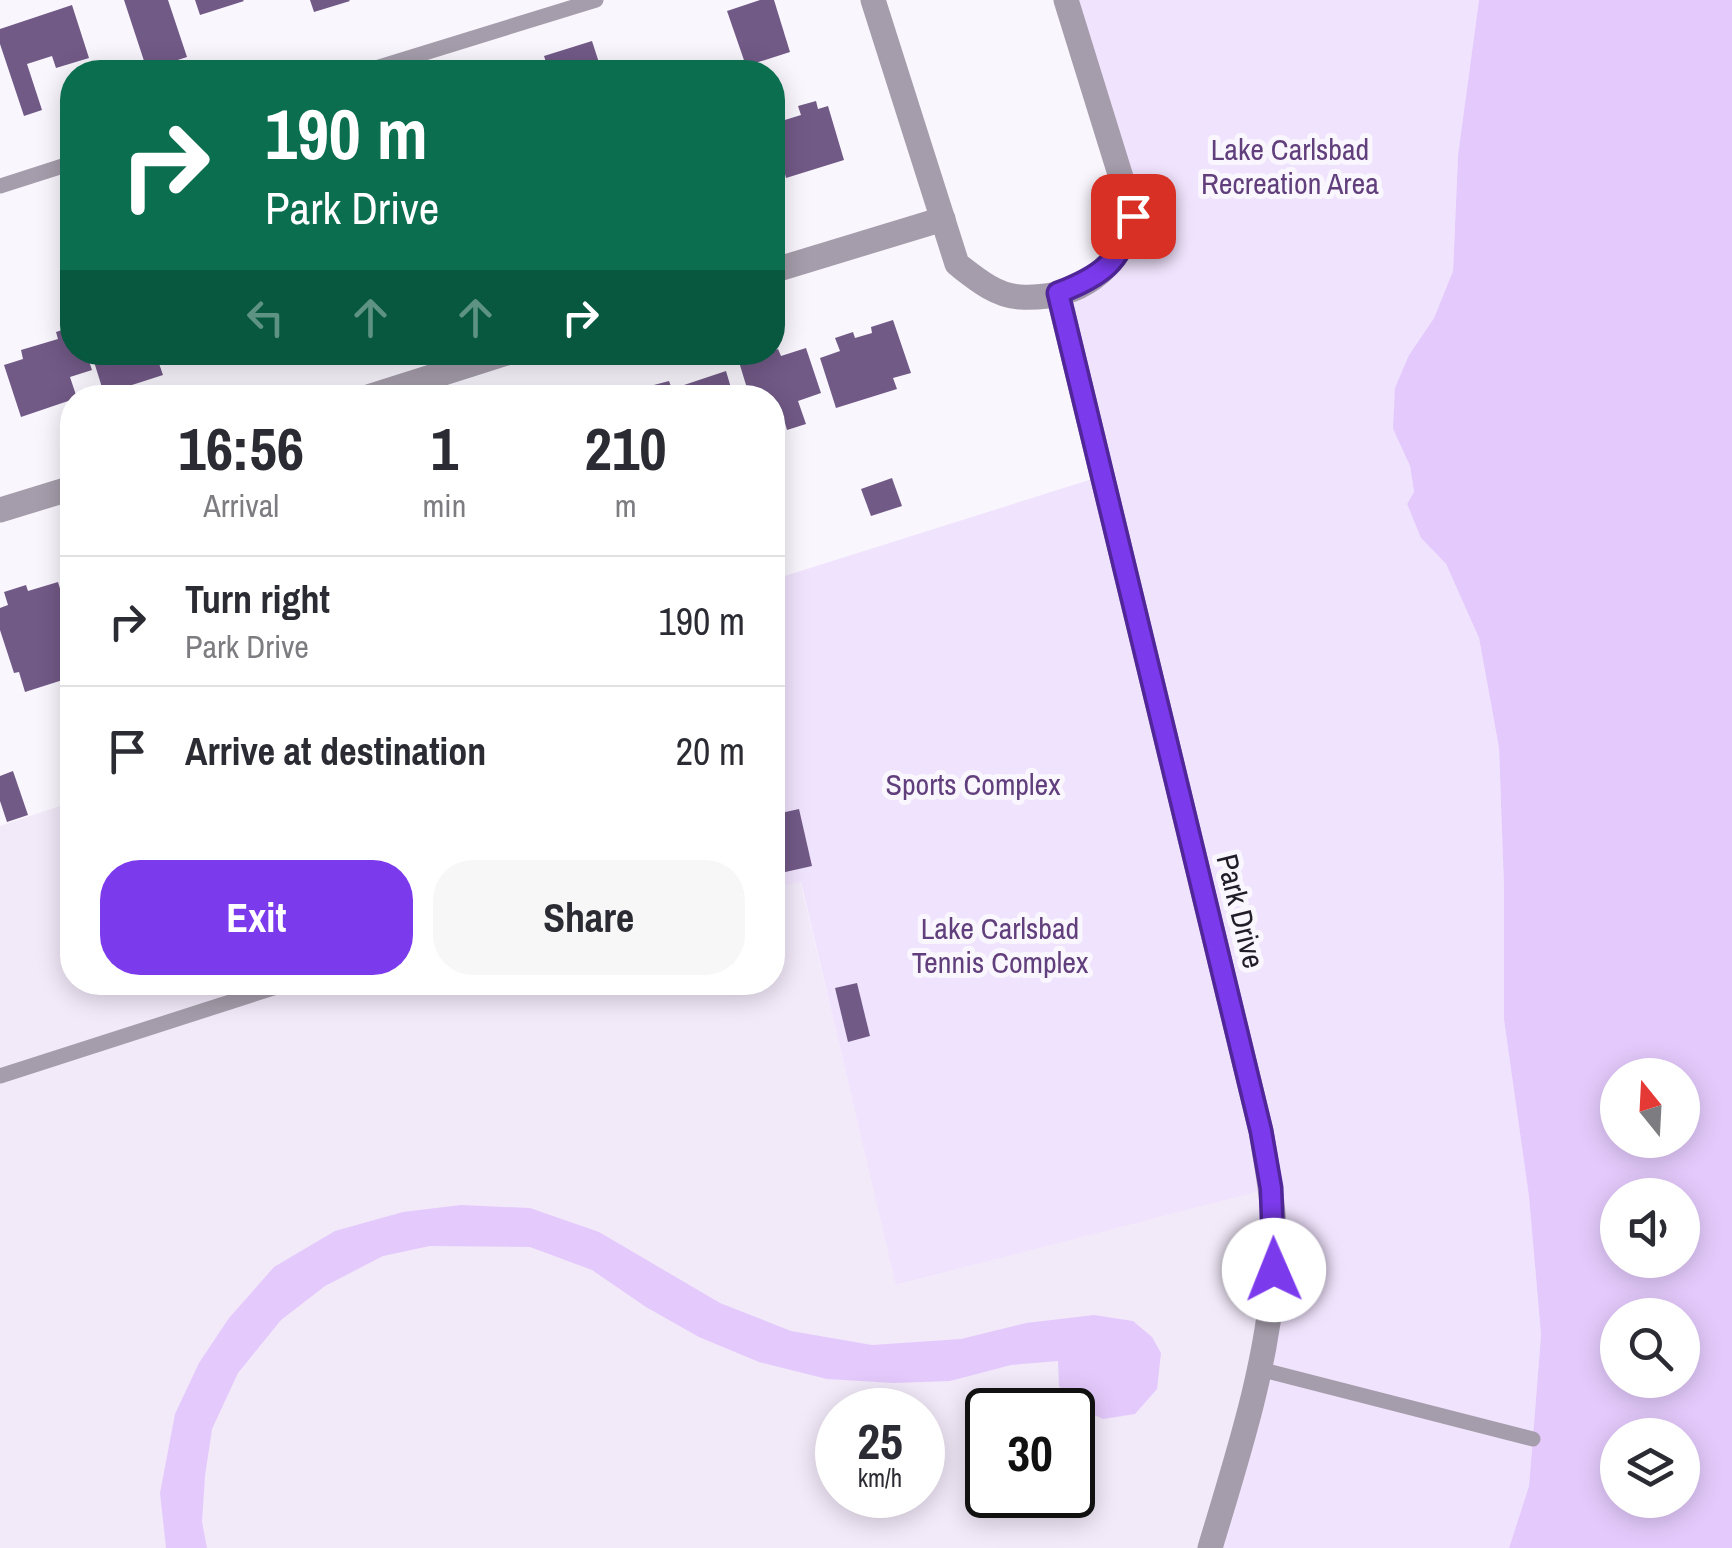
<!DOCTYPE html>
<html lang="en">
<head>
<meta charset="utf-8">
<style>
  body { margin:0; font-family:"Archivo Narrow",sans-serif; background:#f7f7f7; color:#2b2b33; height:100vh; display:flex; flex-direction:column; font-size:38px; white-space:nowrap }
  * { box-sizing:border-box; margin:0 }
  p { font-size:32px; color:#7c7c81 }
  .icon { flex:none; width:55px; height:55px; fill:none; stroke:currentColor; stroke-width:2; stroke-linecap:round; stroke-linejoin:round }
  .map { position:relative; flex:1; overflow:hidden }
  .panel { position:absolute; left:60px; top:385px; width:725px; height:610px; display:flex; flex-direction:column; background:#fff; border-radius:40px; box-shadow:0 5px 25px #0003 }
  .panel>* { flex:none }
  .top-card { position:absolute; left:60px; top:60px; width:725px; height:305px; border-radius:40px; box-shadow:0 5px 25px #0003; background:#0b6e4f; color:#fff; overflow:hidden }
  .needle { width:65px; rotate:342deg }
  .buttons { position:absolute; left:1600px; top:1058px; display:grid; gap:20px }
  .buttons a { display:grid; place-items:center; width:100px; height:100px; border-radius:50%; background:#fff; box-shadow:0 5px 25px #0003; font-size:50px }
  .speed { position:absolute; left:815px; top:1388px; display:flex; gap:20px; font-size:50px; font-weight:700; text-align:center }
  .speed>* { display:grid; place-content:center; width:130px; height:130px; border-radius:50%; background:#fff; box-shadow:0 5px 25px #0003; line-height:1 }
  .speed small { font-size:25px; font-weight:400 }
  .speed .limit { border:5px solid #111; border-radius:15px; background:#fff; color:#111 }
  .pin { position:absolute; display:grid; place-items:center; width:85px; height:85px; color:#fff; margin:-42px; border-radius:20px; box-shadow:0 5px 15px #0006 }
  .me { position:absolute; width:110px; margin:-55px; rotate:359deg; stroke-linejoin:round; filter:drop-shadow(0 0 8px #0008) }
  .turn { display:flex; align-items:center; gap:35px; height:210px; padding:0 40px; font-size:45px }
  .turn .icon { width:130px; height:130px; stroke-width:2.5 }
  .turn b { display:block; font-size:70px; line-height:85px }
  .lanes { display:flex; align-items:center; height:95px; padding:0 40px; background:#0003; justify-content:center; gap:50px; direction:ltr }
  .lanes .off { opacity:.35 }
  .eta { display:flex; justify-content:space-evenly; align-items:center; height:170px; text-align:center }
  .eta b { font-size:60px; font-weight:700; line-height:70px }
  .button { display:flex; gap:20px; margin-top:auto; padding:20px 40px }
  .button a { flex:1; height:115px; border-radius:40px; background:#7c3aed; color:#fff; font-size:40px; font-weight:700; line-height:115px; text-align:center }
  .button a+a { background:#f7f7f7; color:#2b2b33 }
  ul { padding:0; list-style:none }
  li { display:flex; align-items:center; gap:30px; height:130px; padding:0 40px; border-top:2px solid #e1e1e2 }
  li div { flex:1 }
  li b { display:block; font-size:38px }
  li em { font-style:normal }
  .map>svg:first-child { display:block }
  .built { fill:#f2e9f9; fill-rule:evenodd }
  .green { fill:#f0e3fd }
  .water { fill:#e4cafc; fill-rule:evenodd }
  .building { fill:#725a87 }
  .lines { fill:none; stroke-linecap:round; stroke-linejoin:round }
  .lane { stroke:#a59dab; stroke-width:15 }
  .street { stroke:#a59dab; stroke-width:25 }
  .route-casing { stroke:#51269a; stroke-width:25 }
  .route { stroke:#7c3aed; stroke-width:18 }
  .labels { text-anchor:middle; dominant-baseline:central; stroke-width:10; stroke-linejoin:round; paint-order:stroke }
  .park-label { font-size:30px; fill:#613f7c; stroke:#f9f6fd }
  .street-label { font-size:30px; fill:#221c28; stroke:#f9f6fd }
</style>
</head>
<body>
<div class="map">
<svg width="1732" height="1548" viewBox="0 0 1732 1548">
  <rect width="100%" height="100%" fill="#f9f6fd"/>
  <!-- built -->
  <path class="built" d="M72,802V982H772L773,888L800,881L897,1285L1271,1187L1274,1270L1210,1548H0V826ZM838,1410H922V1495H838ZM988,1410H1072V1495H988Z"/>
  <!-- green -->
  <polygon class="green" points="1066,0 1479,0 1458,155 1453,271 1434,318 1409,355 1393,429 1410,466 1414,492 1407,504 1421,538 1446,564 1479,638 1499,748 1504,888 1504,1020 1529,1197 1541,1335 1529,1486 1509,1548 1210,1548 1252,1401 1271,1188 896,1285 801,882 773,888 772,580 1102,476 1058,293 1126,240"/>
  <!-- water -->
  <g class="water">
    <path d="M1479,0H1732V1548H1509L1529,1486L1541,1335L1529,1197L1504,1020V888L1499,748L1479,638L1446,564L1421,538L1407,504L1414,492L1410,466L1393,429L1395,388L1409,355L1434,318L1453,271L1458,155ZM1618,1075H1682V1140H1618ZM1618,1195H1682V1260H1618ZM1618,1315H1682V1380H1618ZM1618,1435H1682V1500H1618Z"/>
    <polygon points="461,1205 530,1208 599,1232 720,1303 791,1331 872,1345 961,1339 1026,1323 1094,1315 1133,1321 1152,1337 1161,1353 1157,1389 1135,1414 1103,1419 1074,1406 1059,1386 1058,1361 1011,1365 950,1381 894,1383 827,1379 759,1362 699,1337 646,1307 592,1270 530,1247 430,1246 383,1256 325,1286 281,1320 238,1373 212,1429 205,1476 202,1522 207,1548 166,1548 160,1493 175,1414 199,1363 229,1318 274,1267 335,1231 403,1212"/>
  </g>
  <!-- building -->
  <g class="building">
    <polygon points="124,0 168,0 187,57 147,70"/>
    <polygon points="195,0 243,0 244,1 200,15"/>
    <polygon points="310,0 349,0 350,1 314,12"/>
    <polygon points="760,0 774,0 790,52 746,66 727,11"/>
    <polygon points="72,5 89,58 56,68 52,56 27,64 42,110 24,116 0,44 0,29"/>
    <polygon points="592,41 602,72 549,72 544,56"/>
    <polygon points="816,101 818,109 828,106 844,160 786,178 772,124 801,115 798,106"/>
    <polygon points="893,320 911,373 893,378 897,389 836,408 820,358 840,351 835,338 853,332 855,338 872,333 871,327"/>
    <polygon points="72,327 72,352 86,352 92,370 70,377 77,398 21,417 4,365 23,359 21,350 58,339 56,332"/>
    <polygon points="806,348 821,393 798,401 806,424 787,430 783,416 772,419 772,398 750,398 739,362 778,349 781,356"/>
    <polygon points="91,352 155,352 163,375 104,394"/>
    <polygon points="726,371 734,398 654,398 650,386 669,381 672,389"/>
    <polygon points="892,478 902,506 871,516 861,489"/>
    <polygon points="58,582 72,628 72,677 25,692 19,672 14,673 0,630 0,608 8,605 4,592 26,585 28,591"/>
    <polygon points="13,771 28,815 7,822 0,801 0,776"/>
    <polygon points="799,809 812,866 772,875 772,815"/>
    <polygon points="857,983 870,1036 848,1042 835,988"/>
  </g>
  <g class="lines">
    <!-- lane -->
    <g class="lane">
      <polyline points="363,72 596,0"/>
      <polyline points="0,186 72,163"/>
      <polyline points="0,1076 292,982"/>
      <polyline points="1259,1369 1533,1439"/>
    </g>
    <!-- street -->
    <g class="street">
      <path d="M873,0L957,264C975,278 996,296 1020,297C1078,300 1119,271 1133,216L1066,0"/>
      <polyline points="772,271 943,219"/>
      <path d="M1058,293L1261,1131C1269,1177 1277,1223 1274,1269C1268,1364 1237,1458 1210,1548"/>
      <polyline points="365,398 510,352"/>
      <polyline points="0,510 72,488"/>
    </g>
  </g>
  <g class="lines">
    <!-- route casing -->
    <g class="route-casing">
      <path id="route" d="M1133,216C1121,262 1102,276 1058,293L1261,1131L1271,1188L1274,1270"/>
    </g>
    <!-- route -->
    <use href="#route" class="route"/>
  </g>
  <g class="labels">
    <!-- park labels -->
    <g class="park-label">
      <text x="1290" y="149">Lake Carlsbad<tspan x="1290" dy="34">Recreation Area</tspan></text>
      <text x="973" y="784">Sports Complex</text>
      <text x="1000" y="928">Lake Carlsbad<tspan x="1000" dy="34">Tennis Complex</tspan></text>
    </g>
    <!-- street labels -->
    <g class="street-label">
      <text transform="translate(1241 911) rotate(76)">Park Drive</text>
    </g>
  </g>
</svg>
<div class="buttons">
<a><svg class="needle" viewBox="-14 -14 28 28"><path d="M0-13l5 13h-10z" fill="#e53935"/><path d="M0 13l5-13h-10z" fill="#7c7c81"/></svg></a>
<a><svg class="icon" aria-label="sound" viewBox="0 0 24 24"><path d="M4 9h4l5-4v14l-5-4H4zM17 9q2 3 0 6"/></svg></a>
<a><svg class="icon" aria-label="search" viewBox="0 0 24 24"><circle cx="10" cy="10" r="6"/><path d="M15 15l6 6"/></svg></a>
<a><svg class="icon" aria-label="layers" viewBox="0 0 24 24"><path d="M12 4l9 5-9 5-9-5zM3 14l9 5 9-5"/></svg></a>
</div>
<div class="speed"><div>25<small>km/h</small></div><div class="limit">30</div></div>
<div class="pin" style="left:1133px;top:216px;background:#d93025"><svg class="icon" aria-label="arrive" viewBox="0 0 24 24"><path d="M6 21V4h12l-3 4 3 4H6"/></svg></div>
<svg class="me" style="left:1274px;top:1270px" viewBox="-20 -20 40 40"><circle r="19" fill="#fff"/><path d="M0-13L10 11 0 6-10 11z" fill="#7c3aed"/></svg>
<div class="top-card">
<div class="turn"><svg class="icon" aria-label="right" viewBox="0 0 24 24"><path d="M7 20v-9h11M14 6l5 5-5 5"/></svg><div><b>190 m</b>Park Drive</div></div>
<div class="lanes"><svg class="icon off" aria-label="left" viewBox="0 0 24 24"><path d="M17 20v-9H6M10 6l-5 5 5 5"/></svg><svg class="icon off" aria-label="ahead" viewBox="0 0 24 24"><path d="M12 20V5M6 11l6-6 6 6"/></svg><svg class="icon off" aria-label="ahead" viewBox="0 0 24 24"><path d="M12 20V5M6 11l6-6 6 6"/></svg><svg class="icon" aria-label="right" viewBox="0 0 24 24"><path d="M7 20v-9h11M14 6l5 5-5 5"/></svg></div>
</div>
<section class="panel">
<div class="eta">
<div><b>16:56</b><p>Arrival</p></div>
<div><b>1</b><p>min</p></div>
<div><b>210</b><p>m</p></div>
</div>
<ul>
<li><svg class="icon" aria-label="right" viewBox="0 0 24 24"><path d="M7 20v-9h11M14 6l5 5-5 5"/></svg><div><b>Turn right</b><p>Park Drive</p></div><em>190 m</em></li>
<li><svg class="icon" aria-label="arrive" viewBox="0 0 24 24"><path d="M6 21V4h12l-3 4 3 4H6"/></svg><div><b>Arrive at destination</b></div><em>20 m</em></li>
</ul>
<div class="button"><a>Exit</a><a>Share</a></div>
</section>
</div>
</body>
</html>
